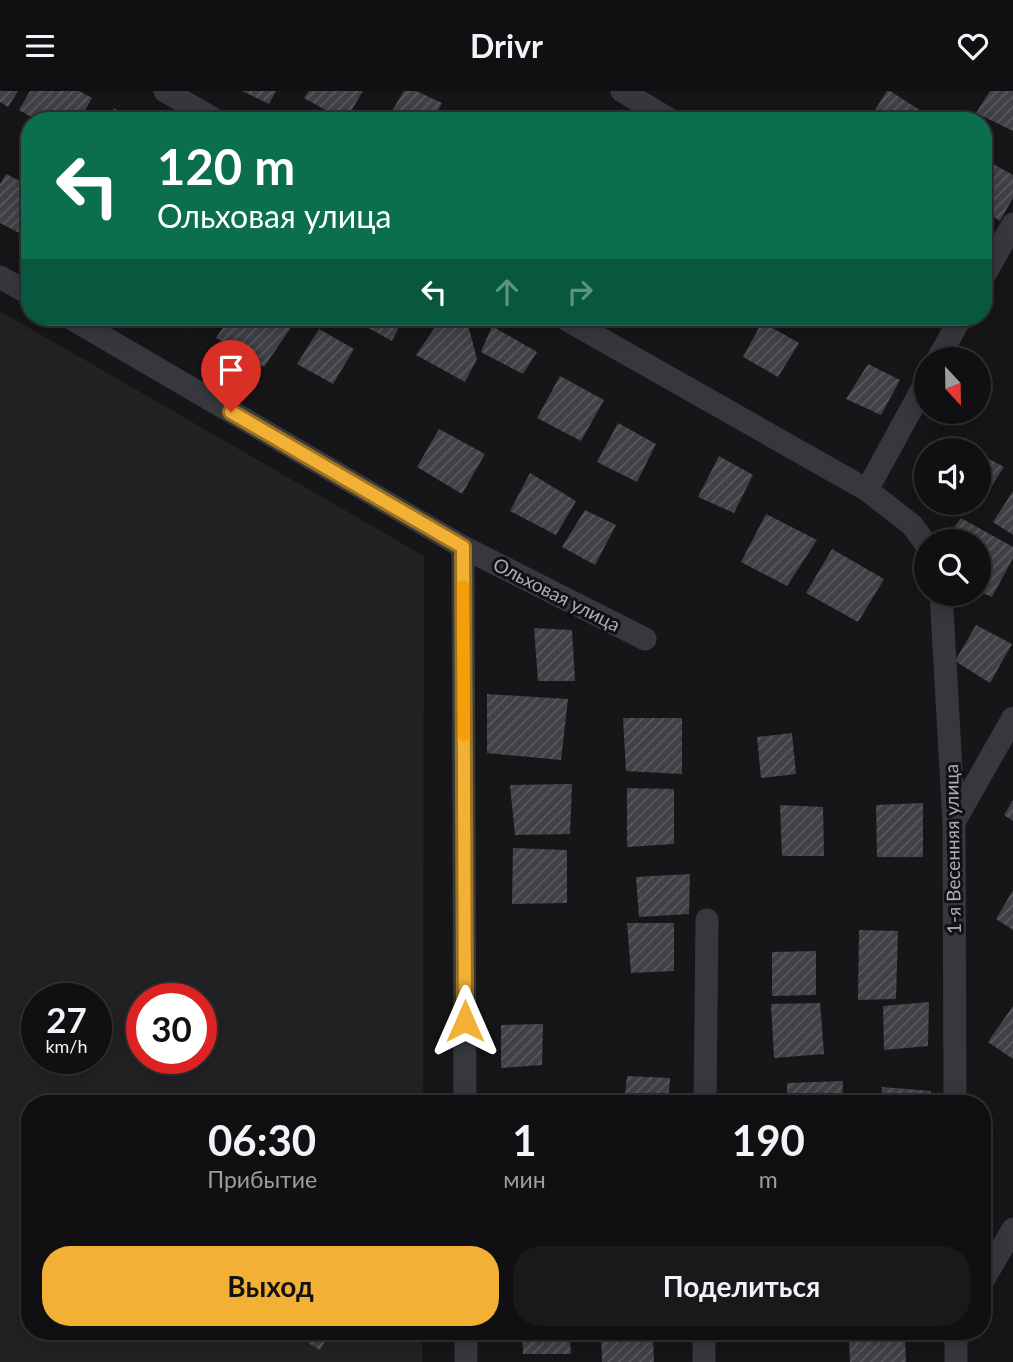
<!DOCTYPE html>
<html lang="ru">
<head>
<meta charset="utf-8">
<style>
  body { margin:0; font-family:Lato,sans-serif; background:#19191b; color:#f1f3f6; height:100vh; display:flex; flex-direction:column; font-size:26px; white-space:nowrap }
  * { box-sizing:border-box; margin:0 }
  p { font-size:23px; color:#9c9d9f }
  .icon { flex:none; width:38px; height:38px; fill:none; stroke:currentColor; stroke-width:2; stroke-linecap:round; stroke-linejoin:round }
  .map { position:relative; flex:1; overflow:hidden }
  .details { position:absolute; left:21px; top:1004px; width:970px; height:245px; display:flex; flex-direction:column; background:#101012; border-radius:28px; box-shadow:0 4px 18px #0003,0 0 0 2px #303032 }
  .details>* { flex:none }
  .banner { position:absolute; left:21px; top:21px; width:971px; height:214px; border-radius:28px; box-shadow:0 4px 18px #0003,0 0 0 2px #303032; background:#0b6e4f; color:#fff; overflow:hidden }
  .needle { width:46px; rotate:158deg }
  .buttons { position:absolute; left:914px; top:256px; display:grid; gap:14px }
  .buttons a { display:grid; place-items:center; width:77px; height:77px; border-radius:50%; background:#101012; box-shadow:0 4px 18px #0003,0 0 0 2px #303032; font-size:35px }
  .speed { position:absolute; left:21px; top:892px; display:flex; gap:14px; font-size:35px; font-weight:700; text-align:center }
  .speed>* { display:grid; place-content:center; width:91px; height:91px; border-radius:50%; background:#101012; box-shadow:0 4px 18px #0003,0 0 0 2px #303032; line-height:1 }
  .speed small { font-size:18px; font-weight:400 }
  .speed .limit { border:10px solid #d22; background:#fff; color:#111 }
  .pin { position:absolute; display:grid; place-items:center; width:60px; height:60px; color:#fff; margin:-72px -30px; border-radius:50% 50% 50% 0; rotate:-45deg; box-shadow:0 0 7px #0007 }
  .pin .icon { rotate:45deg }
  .me { position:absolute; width:77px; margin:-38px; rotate:0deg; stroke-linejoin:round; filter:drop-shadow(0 0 5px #0008) }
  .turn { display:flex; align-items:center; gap:24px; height:147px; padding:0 21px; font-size:32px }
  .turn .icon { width:91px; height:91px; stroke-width:2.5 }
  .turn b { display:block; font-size:49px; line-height:60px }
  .lanes { display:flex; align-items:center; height:66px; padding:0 21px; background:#0003; justify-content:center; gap:35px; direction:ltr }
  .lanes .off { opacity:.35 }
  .eta { display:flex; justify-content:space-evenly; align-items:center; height:119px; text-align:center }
  .eta b { font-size:42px; font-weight:700; line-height:49px }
  .button { display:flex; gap:14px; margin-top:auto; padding:14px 21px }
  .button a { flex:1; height:80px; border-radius:28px; background:#f2b134; color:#111; font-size:28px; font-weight:700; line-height:80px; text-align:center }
  .button a+a { background:#19191b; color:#f1f3f6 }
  header { display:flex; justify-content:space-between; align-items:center; height:91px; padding:0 21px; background:#101012; font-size:32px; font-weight:700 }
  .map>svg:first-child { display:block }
  .built { fill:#222225; fill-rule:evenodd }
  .building { fill:url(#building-hatch) }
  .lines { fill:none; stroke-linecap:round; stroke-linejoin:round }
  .street { stroke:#37383d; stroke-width:23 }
  .route-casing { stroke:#9d7322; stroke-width:18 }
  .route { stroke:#f2b134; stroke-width:12 }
  .slow { stroke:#f59e0b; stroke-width:12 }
  .labels { text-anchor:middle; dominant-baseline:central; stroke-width:6; stroke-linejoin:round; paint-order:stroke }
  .street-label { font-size:19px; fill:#a8adb8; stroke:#111113 }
</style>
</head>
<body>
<header><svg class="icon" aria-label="menu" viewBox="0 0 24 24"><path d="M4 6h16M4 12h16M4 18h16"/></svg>Drivr<svg class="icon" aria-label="heart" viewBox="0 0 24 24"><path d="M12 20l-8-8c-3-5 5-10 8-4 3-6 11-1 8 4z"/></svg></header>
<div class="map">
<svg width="1013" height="1271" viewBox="0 0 1013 1271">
  <defs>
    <pattern id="building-hatch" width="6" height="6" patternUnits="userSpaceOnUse" patternTransform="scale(1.75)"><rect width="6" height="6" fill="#404145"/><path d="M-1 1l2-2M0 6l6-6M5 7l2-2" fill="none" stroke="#595a5e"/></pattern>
  </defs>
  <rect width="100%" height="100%" fill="#161618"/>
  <!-- built -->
  <path class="built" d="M0,220L424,465L423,1013H30V1241H422V1271H0ZM37,908H96V968H37ZM142,908H201V968H142Z"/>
  <!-- building -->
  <g class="building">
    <polygon points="0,0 18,0 8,16 0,11"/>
    <polygon points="30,0 79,0 92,7 79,30 38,30 19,19"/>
    <polygon points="242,0 276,0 269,13"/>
    <polygon points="309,0 363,0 345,30 304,7"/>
    <polygon points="404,0 416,0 442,12 432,30 386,30"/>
    <polygon points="887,0 890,0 929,25 926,30 868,30"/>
    <polygon points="990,0 1013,0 1013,40 976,22"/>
    <polygon points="114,17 135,30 107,30"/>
    <polygon points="445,19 465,30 439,30"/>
    <polygon points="988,70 1013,84 1013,107 1000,130 984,119 984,76"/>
    <polygon points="6,83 30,95 30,125 19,142 0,132 0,93"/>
    <polygon points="163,226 193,226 187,238"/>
    <polygon points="230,226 298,226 264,276 216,247"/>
    <polygon points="356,226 404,226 392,250 354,229"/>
    <polygon points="440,229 468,234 477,268 465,291 416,264"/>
    <polygon points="762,231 799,252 778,286 743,266"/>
    <polygon points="492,235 537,261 523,283 481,261"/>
    <polygon points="319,238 354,258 333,293 297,273"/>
    <polygon points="868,273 900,289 881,324 846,308"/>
    <polygon points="560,285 604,309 581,350 537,327"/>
    <polygon points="618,332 656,353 637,391 597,371"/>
    <polygon points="439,338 485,363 462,403 417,376"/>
    <polygon points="978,362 1004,376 978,416 978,414 973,411 978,411"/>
    <polygon points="719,365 753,384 734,422 698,406"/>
    <polygon points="530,382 576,410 556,444 510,420"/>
    <polygon points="1013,400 1013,444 993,431"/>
    <polygon points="585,419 616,434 595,474 562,456"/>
    <polygon points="766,423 817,449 787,495 741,471"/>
    <polygon points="961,427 1013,456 1013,467 992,506 978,500 978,450 948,450 947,446"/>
    <polygon points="832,458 884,488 858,531 806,502"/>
    <polygon points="976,534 1012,553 990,592 955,570"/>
    <polygon points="534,537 572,539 575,590 538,590"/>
    <polygon points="487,603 568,608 561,669 487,662"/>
    <polygon points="623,627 682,627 682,683 626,680"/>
    <polygon points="792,642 796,683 761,687 757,646"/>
    <polygon points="572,693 570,743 515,744 510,694"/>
    <polygon points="627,697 674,698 674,753 627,756"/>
    <polygon points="1013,709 1013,730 1004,724"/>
    <polygon points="923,712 923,766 877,766 876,714"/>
    <polygon points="780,714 823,716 824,765 782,765"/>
    <polygon points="513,757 567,759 567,812 512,813"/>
    <polygon points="690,783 689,823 639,826 636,786"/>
    <polygon points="1013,799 1013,839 996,828"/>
    <polygon points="627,832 674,832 674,880 631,882"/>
    <polygon points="859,839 898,840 896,908 858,909"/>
    <polygon points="816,860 816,904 772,905 772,861"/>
    <polygon points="929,911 928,955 884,959 883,915"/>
    <polygon points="820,912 824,963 774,967 771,913"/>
    <polygon points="1013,915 1013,968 988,951"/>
    <polygon points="543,933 542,974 501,977 501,934"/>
    <polygon points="627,985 670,987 668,1013 624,1013"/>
    <polygon points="843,990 842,1013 787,1013 787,992"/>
    <polygon points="882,996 931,1000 930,1013 881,1013"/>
    <polygon points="290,1241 331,1241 320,1259"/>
    <polygon points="522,1241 569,1241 571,1263 523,1263"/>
    <polygon points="601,1242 653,1242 654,1271 602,1271"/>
    <polygon points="905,1242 906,1271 850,1271 849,1248"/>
  </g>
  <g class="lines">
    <!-- street -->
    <g class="street">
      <polyline points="165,0 217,30"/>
      <polyline points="622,0 672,30"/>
      <polyline points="984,185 1013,133"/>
      <polyline points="0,186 30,203"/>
      <polyline points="69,226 463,456 645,548"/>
      <polyline points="562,226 867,399 912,434 926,453"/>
      <polyline points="938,268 961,226"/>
      <polyline points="867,399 926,291"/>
      <polyline points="463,456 465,1013"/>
      <polyline points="941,502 954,732 955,1013"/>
      <polyline points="954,731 1013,627"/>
      <polyline points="705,1013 707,829"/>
      <polyline points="982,1191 1013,1138"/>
      <polyline points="466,1241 466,1271"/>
      <polyline points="704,1271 704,1241"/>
      <polyline points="956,1271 956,1241"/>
    </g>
  </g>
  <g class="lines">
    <!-- route casing -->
    <g class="route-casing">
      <polyline id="route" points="231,321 463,456 465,930"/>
    </g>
    <!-- route -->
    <use href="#route" class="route"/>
    <!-- slow -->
    <polyline class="slow" points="463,495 464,644"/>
  </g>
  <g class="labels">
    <!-- street labels -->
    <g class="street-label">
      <text transform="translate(557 503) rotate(27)">Ольховая улица</text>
      <text transform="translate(952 758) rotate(-91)">1-я Весенняя улица</text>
    </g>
  </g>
</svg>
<div class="buttons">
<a><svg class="needle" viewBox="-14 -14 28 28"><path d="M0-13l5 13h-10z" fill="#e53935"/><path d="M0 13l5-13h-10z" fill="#9c9d9f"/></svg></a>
<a><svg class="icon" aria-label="sound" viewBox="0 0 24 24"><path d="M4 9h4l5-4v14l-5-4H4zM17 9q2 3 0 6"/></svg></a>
<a><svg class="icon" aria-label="search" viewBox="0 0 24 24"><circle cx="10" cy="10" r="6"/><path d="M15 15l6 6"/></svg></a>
</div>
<div class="speed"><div>27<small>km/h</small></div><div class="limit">30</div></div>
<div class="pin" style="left:231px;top:321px;background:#d93025"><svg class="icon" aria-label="arrive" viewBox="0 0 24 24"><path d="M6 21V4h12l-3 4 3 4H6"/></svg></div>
<svg class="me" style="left:465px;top:930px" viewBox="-20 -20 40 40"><path d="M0-17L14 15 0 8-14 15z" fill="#f2b134" stroke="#fff" stroke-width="4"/></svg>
<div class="banner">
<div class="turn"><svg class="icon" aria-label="left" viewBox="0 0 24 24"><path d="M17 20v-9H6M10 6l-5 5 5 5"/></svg><div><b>120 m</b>Ольховая улица</div></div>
<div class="lanes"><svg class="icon" aria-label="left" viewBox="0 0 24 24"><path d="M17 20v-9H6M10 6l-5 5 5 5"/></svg><svg class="icon off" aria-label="ahead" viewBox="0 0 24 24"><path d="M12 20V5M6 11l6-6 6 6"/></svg><svg class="icon off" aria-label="right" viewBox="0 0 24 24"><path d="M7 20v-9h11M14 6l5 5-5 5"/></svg></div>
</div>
<section class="details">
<div class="eta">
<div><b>06:30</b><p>Прибытие</p></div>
<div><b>1</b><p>мин</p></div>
<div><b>190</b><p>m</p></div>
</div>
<div class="button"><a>Выход</a><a>Поделиться</a></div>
</section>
</div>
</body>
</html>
